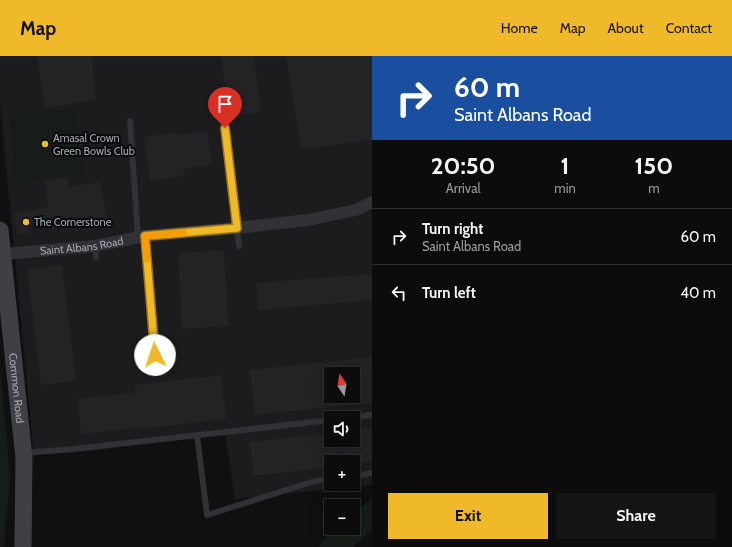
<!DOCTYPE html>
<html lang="en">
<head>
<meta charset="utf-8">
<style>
  body { margin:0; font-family:Cabin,sans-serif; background:#151516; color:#f1f3f6; height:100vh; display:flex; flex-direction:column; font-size:15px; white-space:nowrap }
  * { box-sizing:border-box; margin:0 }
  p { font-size:13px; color:#9a9b9d }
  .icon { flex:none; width:22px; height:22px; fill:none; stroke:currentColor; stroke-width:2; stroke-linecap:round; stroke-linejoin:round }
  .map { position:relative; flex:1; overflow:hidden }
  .side { display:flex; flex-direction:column; background:#0c0c0d; width:360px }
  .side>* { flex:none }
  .banner { background:#1a4fa0; color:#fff; overflow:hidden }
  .needle { width:26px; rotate:348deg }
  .buttons { position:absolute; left:324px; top:311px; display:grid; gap:8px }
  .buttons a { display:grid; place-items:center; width:36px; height:36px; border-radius:0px; background:#0c0c0d; box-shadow:0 4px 16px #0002,0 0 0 1px #2c2c2e; font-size:20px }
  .pin { position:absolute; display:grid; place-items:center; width:34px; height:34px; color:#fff; margin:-41px -17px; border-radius:50% 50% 50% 0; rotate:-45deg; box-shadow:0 0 4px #0007 }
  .pin .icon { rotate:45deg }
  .me { position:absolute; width:44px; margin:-22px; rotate:356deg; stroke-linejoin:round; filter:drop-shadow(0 0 3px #0008) }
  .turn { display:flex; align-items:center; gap:14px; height:84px; padding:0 16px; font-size:18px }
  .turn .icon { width:52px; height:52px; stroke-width:2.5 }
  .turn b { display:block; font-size:28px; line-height:34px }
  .eta { display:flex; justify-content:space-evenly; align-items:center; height:68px; text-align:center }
  .eta b { font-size:24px; font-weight:700; line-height:28px }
  .action { display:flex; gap:8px; margin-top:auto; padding:8px 16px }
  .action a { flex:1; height:46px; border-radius:0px; background:#f0b929; color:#111; font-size:16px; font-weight:700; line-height:46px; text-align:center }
  .action a+a { background:#151516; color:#f1f3f6 }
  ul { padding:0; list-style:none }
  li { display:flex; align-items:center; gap:12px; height:56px; padding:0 16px; border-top:1px solid #2c2c2e }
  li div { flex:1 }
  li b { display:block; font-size:15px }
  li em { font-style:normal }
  header { display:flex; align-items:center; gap:24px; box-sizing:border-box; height:56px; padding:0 20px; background:#f0b929; color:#111 }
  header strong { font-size:19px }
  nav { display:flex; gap:22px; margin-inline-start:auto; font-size:14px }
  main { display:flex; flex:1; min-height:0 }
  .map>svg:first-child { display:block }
  .built { fill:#1c1c1e; fill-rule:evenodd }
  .green { fill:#161c17 }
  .building { fill:#232325; fill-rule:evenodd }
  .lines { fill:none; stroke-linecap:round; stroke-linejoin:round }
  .lane { stroke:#313136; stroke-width:6 }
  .street { stroke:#313136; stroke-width:12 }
  .secondary { stroke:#3f4046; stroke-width:17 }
  .route-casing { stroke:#9c781b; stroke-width:10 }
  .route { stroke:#f0b929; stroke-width:7 }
  .slow { stroke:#f59e0b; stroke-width:7 }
  .poi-dot { fill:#f0b929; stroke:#0b0b0c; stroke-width:1.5 }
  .labels { text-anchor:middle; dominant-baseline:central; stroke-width:4; stroke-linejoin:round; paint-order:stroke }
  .poi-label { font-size:11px; fill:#a1a5b2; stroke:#0b0b0c; text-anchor:start }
  .street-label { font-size:11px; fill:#a1a5b2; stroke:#0b0b0c }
</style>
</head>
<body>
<header>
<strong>Map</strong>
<nav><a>Home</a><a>Map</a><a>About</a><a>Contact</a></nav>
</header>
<main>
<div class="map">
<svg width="372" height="491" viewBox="0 0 372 491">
  <rect width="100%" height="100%" fill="#101011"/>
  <!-- built -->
  <path class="built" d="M0,0H372V429L235,443L225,379L34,399L0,47ZM331,318H353V340H331ZM331,362H353V384H331ZM331,406H353V428H331Z"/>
  <!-- green -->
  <g class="green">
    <polygon points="73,53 82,118 16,126 9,59"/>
    <polygon points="0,312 10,421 4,491 0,491"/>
    <polygon points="372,442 372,474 353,491 317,491 338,472 353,472 353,459"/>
  </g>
  <!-- building -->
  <g class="building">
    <polygon points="37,0 92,0 96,44 45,52"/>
    <polygon points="221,0 254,0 261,56 229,60"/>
    <polygon points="286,0 372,0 372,83 301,94"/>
    <polygon points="207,75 212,109 183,113 184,120 150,125 144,81 178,76 179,79"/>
    <polygon points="67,121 68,131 100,126 107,162 51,173 50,163 27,168 29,177 18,178 14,158 48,151 45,125"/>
    <polygon points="224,194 229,270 182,273 178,197"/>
    <polygon points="62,209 76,325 41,329 27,214"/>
    <polygon points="372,218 372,244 258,254 256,227"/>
    <path d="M372,301V347L255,359L250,314ZM331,318H353V340H331Z"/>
    <polygon points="221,319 226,363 140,373 140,372 81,378 78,343 136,336 135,329"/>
    <polygon points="372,372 372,406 353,408 353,406 331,406 331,411 254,420 250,386 331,377 331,384 353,384 353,374"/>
  </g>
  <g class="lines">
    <!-- lane -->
    <g class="lane">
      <polyline points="130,65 138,181"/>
      <polyline points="225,72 239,190"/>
      <polyline points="145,180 155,299"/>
      <polyline points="95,190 96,201"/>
      <polyline points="347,362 372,359"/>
      <polyline points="197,379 207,459 315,425 331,423"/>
      <polyline points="24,397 74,393 331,364"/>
      <polyline points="353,421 372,417"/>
    </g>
    <!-- street -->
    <path class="street" id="s1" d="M3,198L95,190L145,180L237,172L308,164L356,154L372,146"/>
    <!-- secondary -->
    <path class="secondary" id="s2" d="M0,174L24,402L23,491"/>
  </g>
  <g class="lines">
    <!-- route casing -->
    <g class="route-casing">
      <polyline id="route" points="155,299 145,180 237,172 225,72"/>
    </g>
    <!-- route -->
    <use href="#route" class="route"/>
    <!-- slow -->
    <polyline class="slow" points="147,203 145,180 184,177"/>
  </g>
  <!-- markers -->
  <g class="poi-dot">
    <circle cx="45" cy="88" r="4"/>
    <circle cx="26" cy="166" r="4"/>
  </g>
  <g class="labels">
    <!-- poi labels -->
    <g class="poi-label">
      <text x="53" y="82">Amasal Crown<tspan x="53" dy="13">Green Bowls Club</tspan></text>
      <text x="34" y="166">The Cornerstone</text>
    </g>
    <!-- street labels -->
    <g class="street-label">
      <text stroke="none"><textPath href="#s1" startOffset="79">Saint Albans Road</textPath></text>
      <text stroke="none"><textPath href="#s2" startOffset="159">Common Road</textPath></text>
    </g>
  </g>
</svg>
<div class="buttons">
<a><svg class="needle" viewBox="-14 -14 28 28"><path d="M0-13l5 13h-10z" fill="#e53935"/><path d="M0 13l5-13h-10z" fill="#9a9b9d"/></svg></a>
<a><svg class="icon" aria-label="sound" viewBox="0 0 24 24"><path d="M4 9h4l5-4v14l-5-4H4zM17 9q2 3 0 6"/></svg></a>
<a>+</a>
<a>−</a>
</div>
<div class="pin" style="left:225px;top:72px;background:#d93025"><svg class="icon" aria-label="arrive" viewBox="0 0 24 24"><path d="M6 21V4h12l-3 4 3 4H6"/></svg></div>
<svg class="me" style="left:155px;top:299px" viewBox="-20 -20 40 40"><circle r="19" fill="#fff"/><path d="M0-13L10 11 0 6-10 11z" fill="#f0b929"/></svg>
</div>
<section class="side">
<div class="banner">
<div class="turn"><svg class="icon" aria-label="right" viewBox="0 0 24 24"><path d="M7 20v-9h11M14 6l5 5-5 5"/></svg><div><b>60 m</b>Saint Albans Road</div></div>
</div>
<div class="eta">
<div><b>20:50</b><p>Arrival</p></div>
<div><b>1</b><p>min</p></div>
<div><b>150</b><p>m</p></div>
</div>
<ul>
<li><svg class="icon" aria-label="right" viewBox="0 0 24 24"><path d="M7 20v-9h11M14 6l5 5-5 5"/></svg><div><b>Turn right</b><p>Saint Albans Road</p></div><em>60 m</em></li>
<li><svg class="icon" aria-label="left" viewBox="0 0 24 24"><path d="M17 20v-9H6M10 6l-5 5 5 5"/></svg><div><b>Turn left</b></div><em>40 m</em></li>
</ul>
<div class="action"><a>Exit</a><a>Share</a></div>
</section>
</main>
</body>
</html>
